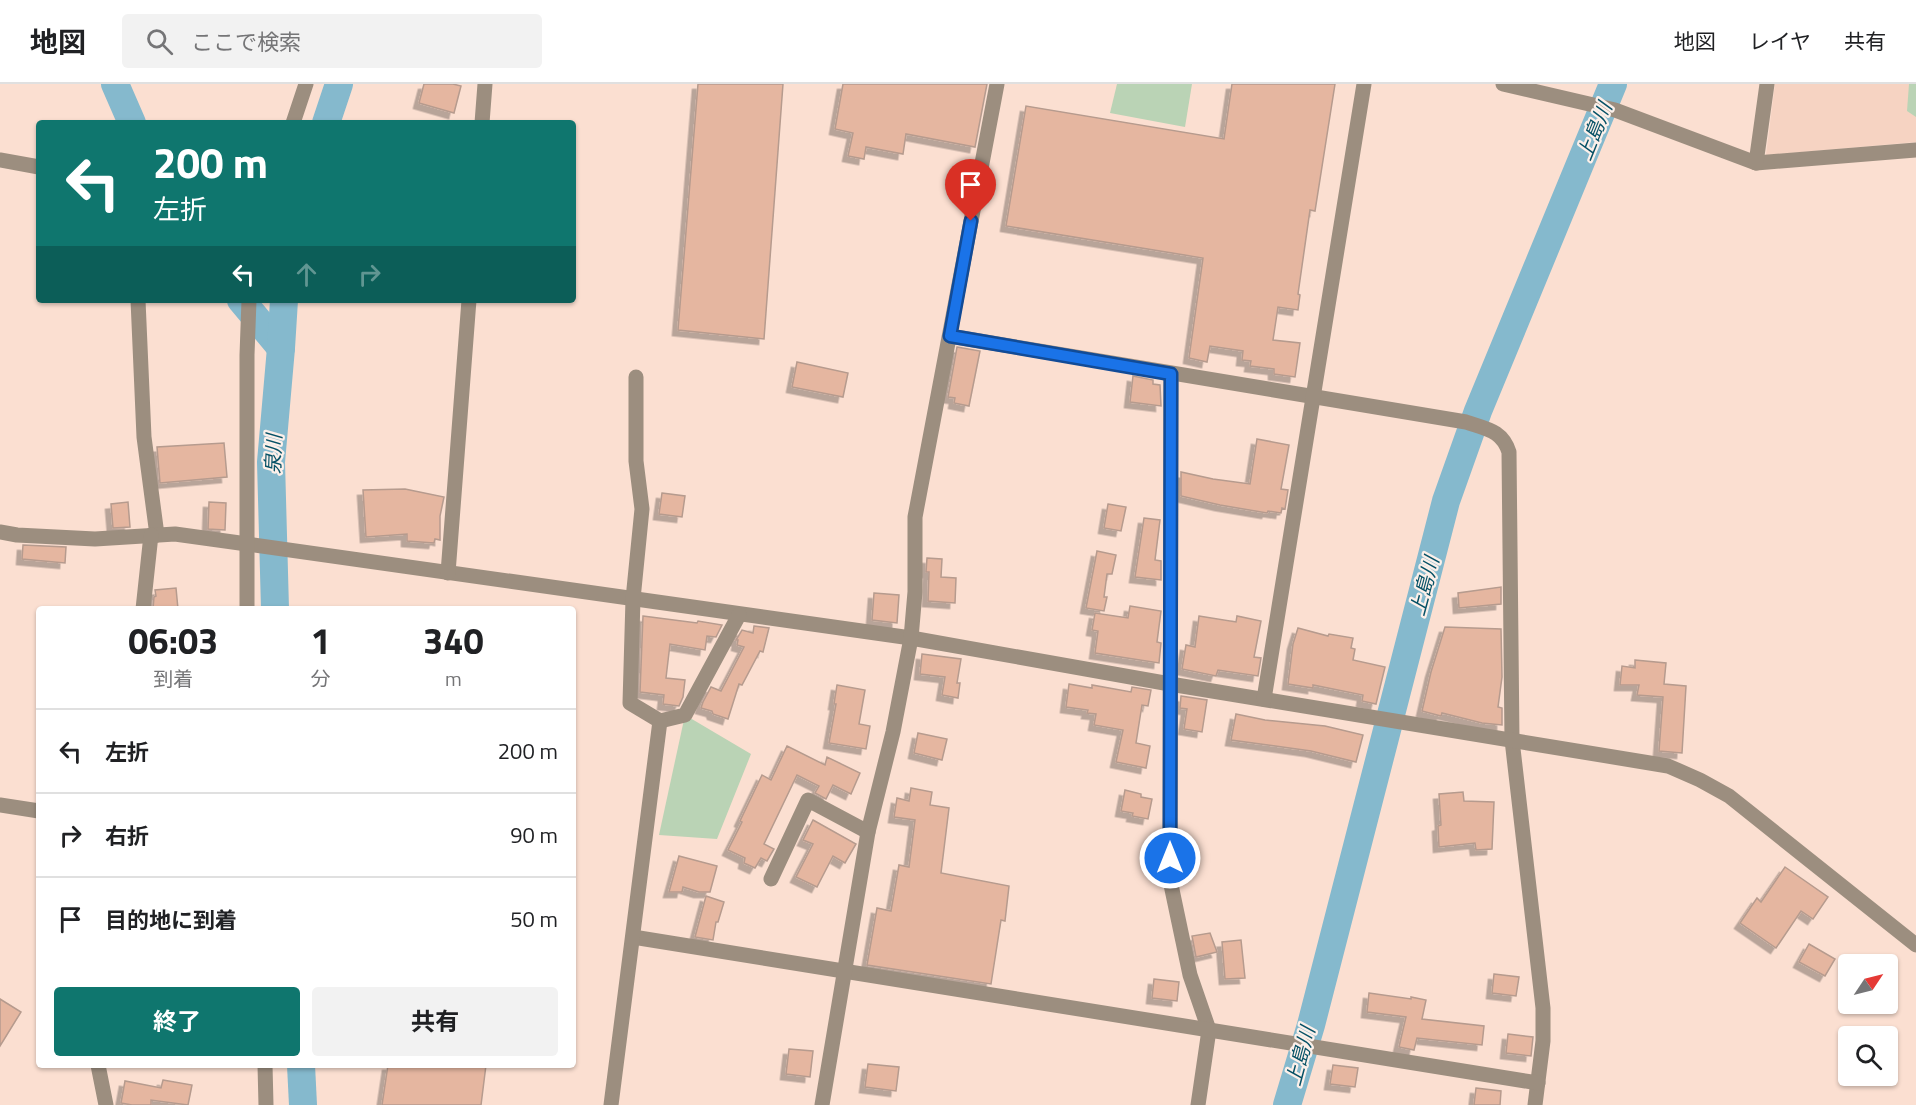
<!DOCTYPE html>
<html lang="ja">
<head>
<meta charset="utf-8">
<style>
  body { margin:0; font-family:"Titillium Web","Noto Sans JP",sans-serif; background:#f2f2f2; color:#202124; height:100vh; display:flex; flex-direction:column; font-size:22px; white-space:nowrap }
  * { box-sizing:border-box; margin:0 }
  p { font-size:20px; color:#757577 }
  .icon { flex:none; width:33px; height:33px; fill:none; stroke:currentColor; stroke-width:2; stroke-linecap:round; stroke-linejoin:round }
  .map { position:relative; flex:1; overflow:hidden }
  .side { position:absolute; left:36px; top:522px; width:540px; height:462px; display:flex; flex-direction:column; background:#fff; border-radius:6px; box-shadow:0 2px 4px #0004 }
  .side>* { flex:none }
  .hud { position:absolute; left:36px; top:36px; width:540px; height:183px; border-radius:6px; box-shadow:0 2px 4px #0004; background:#0f766e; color:#fff; overflow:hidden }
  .needle { width:39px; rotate:55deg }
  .tools { position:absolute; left:1838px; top:870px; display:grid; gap:12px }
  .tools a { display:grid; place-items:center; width:60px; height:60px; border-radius:6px; background:#fff; box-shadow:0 2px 4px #0004; font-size:30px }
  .pin { position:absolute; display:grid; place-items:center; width:51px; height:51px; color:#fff; margin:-62px -26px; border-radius:50% 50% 50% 0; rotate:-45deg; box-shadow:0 0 6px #0007 }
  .pin .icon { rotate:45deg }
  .me { position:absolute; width:66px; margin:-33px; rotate:0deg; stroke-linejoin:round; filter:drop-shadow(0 0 4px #0008) }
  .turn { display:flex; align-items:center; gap:21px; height:126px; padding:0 18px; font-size:27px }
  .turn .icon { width:78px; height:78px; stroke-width:2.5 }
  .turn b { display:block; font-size:42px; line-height:51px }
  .lanes { display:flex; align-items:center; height:57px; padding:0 18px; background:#0003; justify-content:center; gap:30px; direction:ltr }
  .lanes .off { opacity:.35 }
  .eta { display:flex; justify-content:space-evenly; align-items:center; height:102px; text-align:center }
  .eta b { font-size:36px; font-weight:700; line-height:42px }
  .action { display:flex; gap:12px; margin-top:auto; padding:12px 18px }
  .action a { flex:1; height:69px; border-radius:6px; background:#0f766e; color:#fff; font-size:24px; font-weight:700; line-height:69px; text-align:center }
  .action a+a { background:#f2f2f2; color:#202124 }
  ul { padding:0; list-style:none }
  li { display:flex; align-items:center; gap:18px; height:84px; padding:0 18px; border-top:2px solid #e0e0e0 }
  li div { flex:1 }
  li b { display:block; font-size:22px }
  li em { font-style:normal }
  header { display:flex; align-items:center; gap:36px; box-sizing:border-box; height:84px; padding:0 30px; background:#fff; border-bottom:2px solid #e0e0e0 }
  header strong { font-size:28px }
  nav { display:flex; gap:33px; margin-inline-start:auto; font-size:21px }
  .search { width:420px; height:54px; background:#f2f2f2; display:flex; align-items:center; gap:15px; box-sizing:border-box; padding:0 21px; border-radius:6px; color:#757577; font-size:22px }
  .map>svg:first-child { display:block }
  .built { fill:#f6d3c2 }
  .green { fill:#bad3b5 }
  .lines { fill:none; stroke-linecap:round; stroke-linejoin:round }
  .river { stroke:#85b9cd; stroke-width:28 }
  .building { fill:#e5b6a0; stroke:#b69b8e; stroke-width:1.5; filter:url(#shadow) }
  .minor { stroke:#9c8e7f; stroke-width:15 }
  .route-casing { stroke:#114b97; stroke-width:15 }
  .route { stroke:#1a73e8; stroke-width:10 }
  .labels { text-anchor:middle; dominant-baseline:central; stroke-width:4.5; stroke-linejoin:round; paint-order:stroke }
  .water-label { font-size:20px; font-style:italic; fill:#065166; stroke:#fcf0ea }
</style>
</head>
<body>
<header>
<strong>地図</strong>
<div class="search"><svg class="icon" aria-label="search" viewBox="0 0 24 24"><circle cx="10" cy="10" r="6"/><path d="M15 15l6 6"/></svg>ここで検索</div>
<nav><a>地図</a><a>レイヤ</a><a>共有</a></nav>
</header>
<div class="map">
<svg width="1916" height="1021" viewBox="0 0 1916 1021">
  <defs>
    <filter id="shadow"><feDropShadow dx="-5.5" dy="5.5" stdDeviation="0" flood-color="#0004"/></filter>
  </defs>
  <rect width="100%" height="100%" fill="#fbdfd1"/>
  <!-- built -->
  <polygon class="built" points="1775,0 1916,0 1916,58 1766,71"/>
  <!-- green -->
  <g class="green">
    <polygon points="1117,0 1192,0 1185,43 1110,29"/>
    <polygon points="1909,0 1916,0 1916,33 1907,27"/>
    <polygon points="685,631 751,670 717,755 659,751"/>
  </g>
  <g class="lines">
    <!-- river -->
    <g class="river">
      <polyline points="115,0 132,39"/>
      <polyline points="326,39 339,0"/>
      <polyline points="241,216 281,264"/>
      <polyline points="275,525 271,378 281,264 284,216"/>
      <polyline points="301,981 303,1021"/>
      <polyline points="1287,1021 1311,941 1446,417 1478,327 1613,0"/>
    </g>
  </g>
  <!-- building -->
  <g class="building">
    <polygon points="424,0 453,0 461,2 454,29 419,19"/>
    <polygon points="698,0 783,0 764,255 678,246"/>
    <polygon points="843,0 987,0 975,63 906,50 903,70 866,63 864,75 848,72 853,49 835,45"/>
    <polygon points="1232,0 1335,0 1315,127 1310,126 1298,210 1300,211 1298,226 1278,223 1273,256 1300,259 1295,293 1274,290 1274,285 1250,282 1251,277 1242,276 1243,267 1210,262 1207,278 1189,274 1203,174 1006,142 1026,22 1224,55"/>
    <polygon points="957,263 980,267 969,322 954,319 955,314 948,313"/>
    <polygon points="797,278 848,289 843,313 792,303"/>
    <polygon points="1133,292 1153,296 1153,300 1160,301 1161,322 1130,318"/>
    <polygon points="1257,355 1289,361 1281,405 1288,406 1285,425 1282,424 1281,429 1268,427 1267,429 1220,421 1181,412 1181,388 1213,395 1250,400"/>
    <polygon points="224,359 227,393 160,399 157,363"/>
    <polygon points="405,405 444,413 440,432 440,456 435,455 434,459 407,457 407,450 366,453 363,406"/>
    <polygon points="662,409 685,412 682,433 659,430"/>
    <polygon points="128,418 130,443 113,444 111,420"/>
    <polygon points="209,418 226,419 225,446 208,445"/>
    <polygon points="1108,420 1126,423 1121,447 1104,444"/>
    <polygon points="1144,434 1160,436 1155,476 1161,477 1161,496 1135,493"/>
    <polygon points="23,461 66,463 65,479 22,475"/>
    <polygon points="1097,467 1116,471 1112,490 1107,490 1104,513 1107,513 1104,527 1086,524"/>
    <polygon points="927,474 942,475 941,493 956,494 955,519 928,517 929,488 926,488"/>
    <polygon points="1501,503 1501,520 1459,524 1458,509"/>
    <polygon points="176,504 178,525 153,525 154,513 156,512 155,506"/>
    <polygon points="874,509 899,511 897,539 872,536"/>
    <polygon points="1130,522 1161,527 1157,558 1161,559 1159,579 1095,569 1098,547 1092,546 1095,529 1128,534"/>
    <polygon points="643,532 697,539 698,537 722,541 716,553 707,552 705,566 670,560 666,594 685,596 683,613 679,622 663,620 664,611 640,608"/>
    <polygon points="1199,532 1236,538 1237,532 1261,537 1254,573 1261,574 1258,592 1218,586 1216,592 1182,585 1186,561 1195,563"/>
    <polygon points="754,542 769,544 763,568 760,567 742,601 739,600 728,635 713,630 712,627 701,624 703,618 711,603 721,607 744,563 737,561 738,556 736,556 742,546 753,549"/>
    <polygon points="1445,543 1501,545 1502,593 1498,623 1502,624 1502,641 1482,639 1442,629 1441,632 1422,627 1431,588"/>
    <polygon points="1298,544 1328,552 1329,550 1353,554 1351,564 1355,565 1353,576 1385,583 1376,620 1362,617 1363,611 1313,601 1313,604 1288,600 1293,560"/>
    <polygon points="922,570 961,575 957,599 960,599 958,614 942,611 945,593 920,590"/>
    <polygon points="1635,576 1666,579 1664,600 1686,602 1682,669 1659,667 1663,613 1637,611 1639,601 1620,601 1622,582 1635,584"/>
    <polygon points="1069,600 1092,604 1092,601 1131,608 1132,603 1151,606 1148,622 1142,621 1136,659 1150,662 1146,684 1116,678 1123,646 1094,641 1096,630 1087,629 1088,626 1066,623"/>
    <polygon points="837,601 865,606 859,640 870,642 866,665 829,659 836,620 834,620"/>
    <polygon points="1181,612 1207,616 1202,648 1184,645 1187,625 1180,624"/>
    <polygon points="1236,630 1265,636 1325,642 1363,651 1356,678 1311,667 1231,656"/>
    <polygon points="918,649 947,655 942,676 914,669"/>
    <polygon points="787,662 825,681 827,673 860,689 851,710 833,701 826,715 815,709 819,702 797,691 764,760 774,765 767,777 761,774 755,784 744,779 745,774 728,766 742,738 740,737 762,691 771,696"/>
    <polygon points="911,704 932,708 930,721 949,724 941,789 1009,802 1005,837 1001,836 991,900 867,881 877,824 891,827 899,781 909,783 915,736 894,733 897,714 909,717"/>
    <polygon points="1125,706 1141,710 1141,713 1152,715 1148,735 1132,732 1133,729 1121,727"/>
    <polygon points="1463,708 1464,717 1494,718 1492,765 1476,766 1475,759 1439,763 1438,742 1441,741 1439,710"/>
    <polygon points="813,736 856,760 845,779 833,772 817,803 796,793 813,760 803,756"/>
    <polygon points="679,772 717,782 710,808 699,808 683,803 682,808 669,808"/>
    <polygon points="1785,783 1828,813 1813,835 1801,827 1776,864 1740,839 1757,814 1761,818"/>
    <polygon points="706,812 724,818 718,838 716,838 713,856 695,853"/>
    <polygon points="1210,849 1217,868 1196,873 1192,852"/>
    <polygon points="1241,856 1245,894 1225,895 1222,858"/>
    <polygon points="1809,860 1835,875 1825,892 1799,878"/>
    <polygon points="1494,890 1519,893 1516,912 1492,909"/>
    <polygon points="1154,895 1179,898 1177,917 1152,914"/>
    <polygon points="1369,909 1411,915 1411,913 1426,916 1422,935 1484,942 1482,961 1417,954 1414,966 1399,963 1406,933 1367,928"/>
    <polygon points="0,915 21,928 0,962"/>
    <polygon points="1508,950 1533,953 1531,972 1506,969"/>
    <polygon points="789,965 813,967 810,993 786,990"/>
    <polygon points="868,980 899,983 896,1007 865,1003"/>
    <polygon points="388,981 486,981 481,1021 382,1021"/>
    <polygon points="1333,981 1358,984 1355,1003 1330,1000"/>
    <polygon points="163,996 192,1001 188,1021 151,1016 151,1021 132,1021 121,1019 125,997 161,1004"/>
    <polygon points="1476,1004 1501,1007 1500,1021 1474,1021"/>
  </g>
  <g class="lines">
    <!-- minor -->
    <g class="minor">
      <polyline points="1503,0 1615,26 1756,79 1916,66"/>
      <polyline points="293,39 306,0"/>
      <polyline points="482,39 485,0"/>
      <polyline points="0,76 39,83"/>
      <polyline points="1756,79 1767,0"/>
      <polyline points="138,216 144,353 157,451"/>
      <path d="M950,252L1466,338C1486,345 1502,346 1509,368L1512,656L1543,924V957L1535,1021"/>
      <polyline points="1171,290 1170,796 1190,891 1209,946 1198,1021"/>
      <polyline points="0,448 17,451 95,455 175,450 247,460 911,554 1170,600 1668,682 1700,696 1729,712 1916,861"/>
      <polyline points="448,489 469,216"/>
      <polyline points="143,525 151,451"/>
      <polyline points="247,525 247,271 249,216"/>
      <polyline points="1264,615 1364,0"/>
      <polyline points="660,637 685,631 739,531"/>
      <polyline points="0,721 39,727"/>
      <polyline points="771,795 808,716 868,748"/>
      <polyline points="633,853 1538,999"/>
      <polyline points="98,981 106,1021"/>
      <polyline points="265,981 266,1021"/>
      <polyline points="611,1021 660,637 630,619 633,515 642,425 636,377 636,293"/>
      <polyline points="822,1021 868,748 893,648 911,554 915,508 915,433 997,0"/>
    </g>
  </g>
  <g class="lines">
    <!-- route casing -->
    <g class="route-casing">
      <polyline id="route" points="971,137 950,252 1171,290 1170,774"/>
    </g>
    <!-- route -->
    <use href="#route" class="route"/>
  </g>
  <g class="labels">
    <!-- water labels -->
    <g class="water-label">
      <text transform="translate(1594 47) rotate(-68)">上島川</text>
      <text transform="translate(273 370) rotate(-88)">泉川</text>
      <text transform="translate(1424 502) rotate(-75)">上島川</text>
      <text transform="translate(1300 972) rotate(-75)">上島川</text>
    </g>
  </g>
</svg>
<div class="tools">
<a><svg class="needle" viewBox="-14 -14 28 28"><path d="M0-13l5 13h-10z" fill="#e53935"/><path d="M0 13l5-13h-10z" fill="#757577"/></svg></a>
<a><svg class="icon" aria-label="search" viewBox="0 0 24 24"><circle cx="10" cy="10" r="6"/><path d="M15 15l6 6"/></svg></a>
</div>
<div class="pin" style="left:971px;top:137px;background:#d93025"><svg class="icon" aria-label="arrive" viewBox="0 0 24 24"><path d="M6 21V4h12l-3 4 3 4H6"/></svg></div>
<svg class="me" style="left:1170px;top:774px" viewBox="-20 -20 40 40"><circle r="17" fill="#1a73e8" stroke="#fff" stroke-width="3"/><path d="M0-11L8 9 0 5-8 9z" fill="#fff"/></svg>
<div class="hud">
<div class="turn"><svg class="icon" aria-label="left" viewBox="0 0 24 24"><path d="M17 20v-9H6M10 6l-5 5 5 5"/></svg><div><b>200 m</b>左折</div></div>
<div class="lanes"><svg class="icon" aria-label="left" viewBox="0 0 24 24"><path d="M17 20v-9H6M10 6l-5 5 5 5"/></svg><svg class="icon off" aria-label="ahead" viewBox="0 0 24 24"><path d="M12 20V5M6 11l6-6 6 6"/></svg><svg class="icon off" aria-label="right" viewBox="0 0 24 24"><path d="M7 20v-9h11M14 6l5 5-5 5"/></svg></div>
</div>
<section class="side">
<div class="eta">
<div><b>06:03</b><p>到着</p></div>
<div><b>1</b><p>分</p></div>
<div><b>340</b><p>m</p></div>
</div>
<ul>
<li><svg class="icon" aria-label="left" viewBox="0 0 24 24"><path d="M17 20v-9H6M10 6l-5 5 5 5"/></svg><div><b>左折</b></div><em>200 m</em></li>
<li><svg class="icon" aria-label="right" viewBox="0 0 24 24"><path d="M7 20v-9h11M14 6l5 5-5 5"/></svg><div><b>右折</b></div><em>90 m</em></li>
<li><svg class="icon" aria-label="arrive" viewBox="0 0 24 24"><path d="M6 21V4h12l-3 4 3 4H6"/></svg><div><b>目的地に到着</b></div><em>50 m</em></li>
</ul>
<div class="action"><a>終了</a><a>共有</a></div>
</section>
</div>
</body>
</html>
